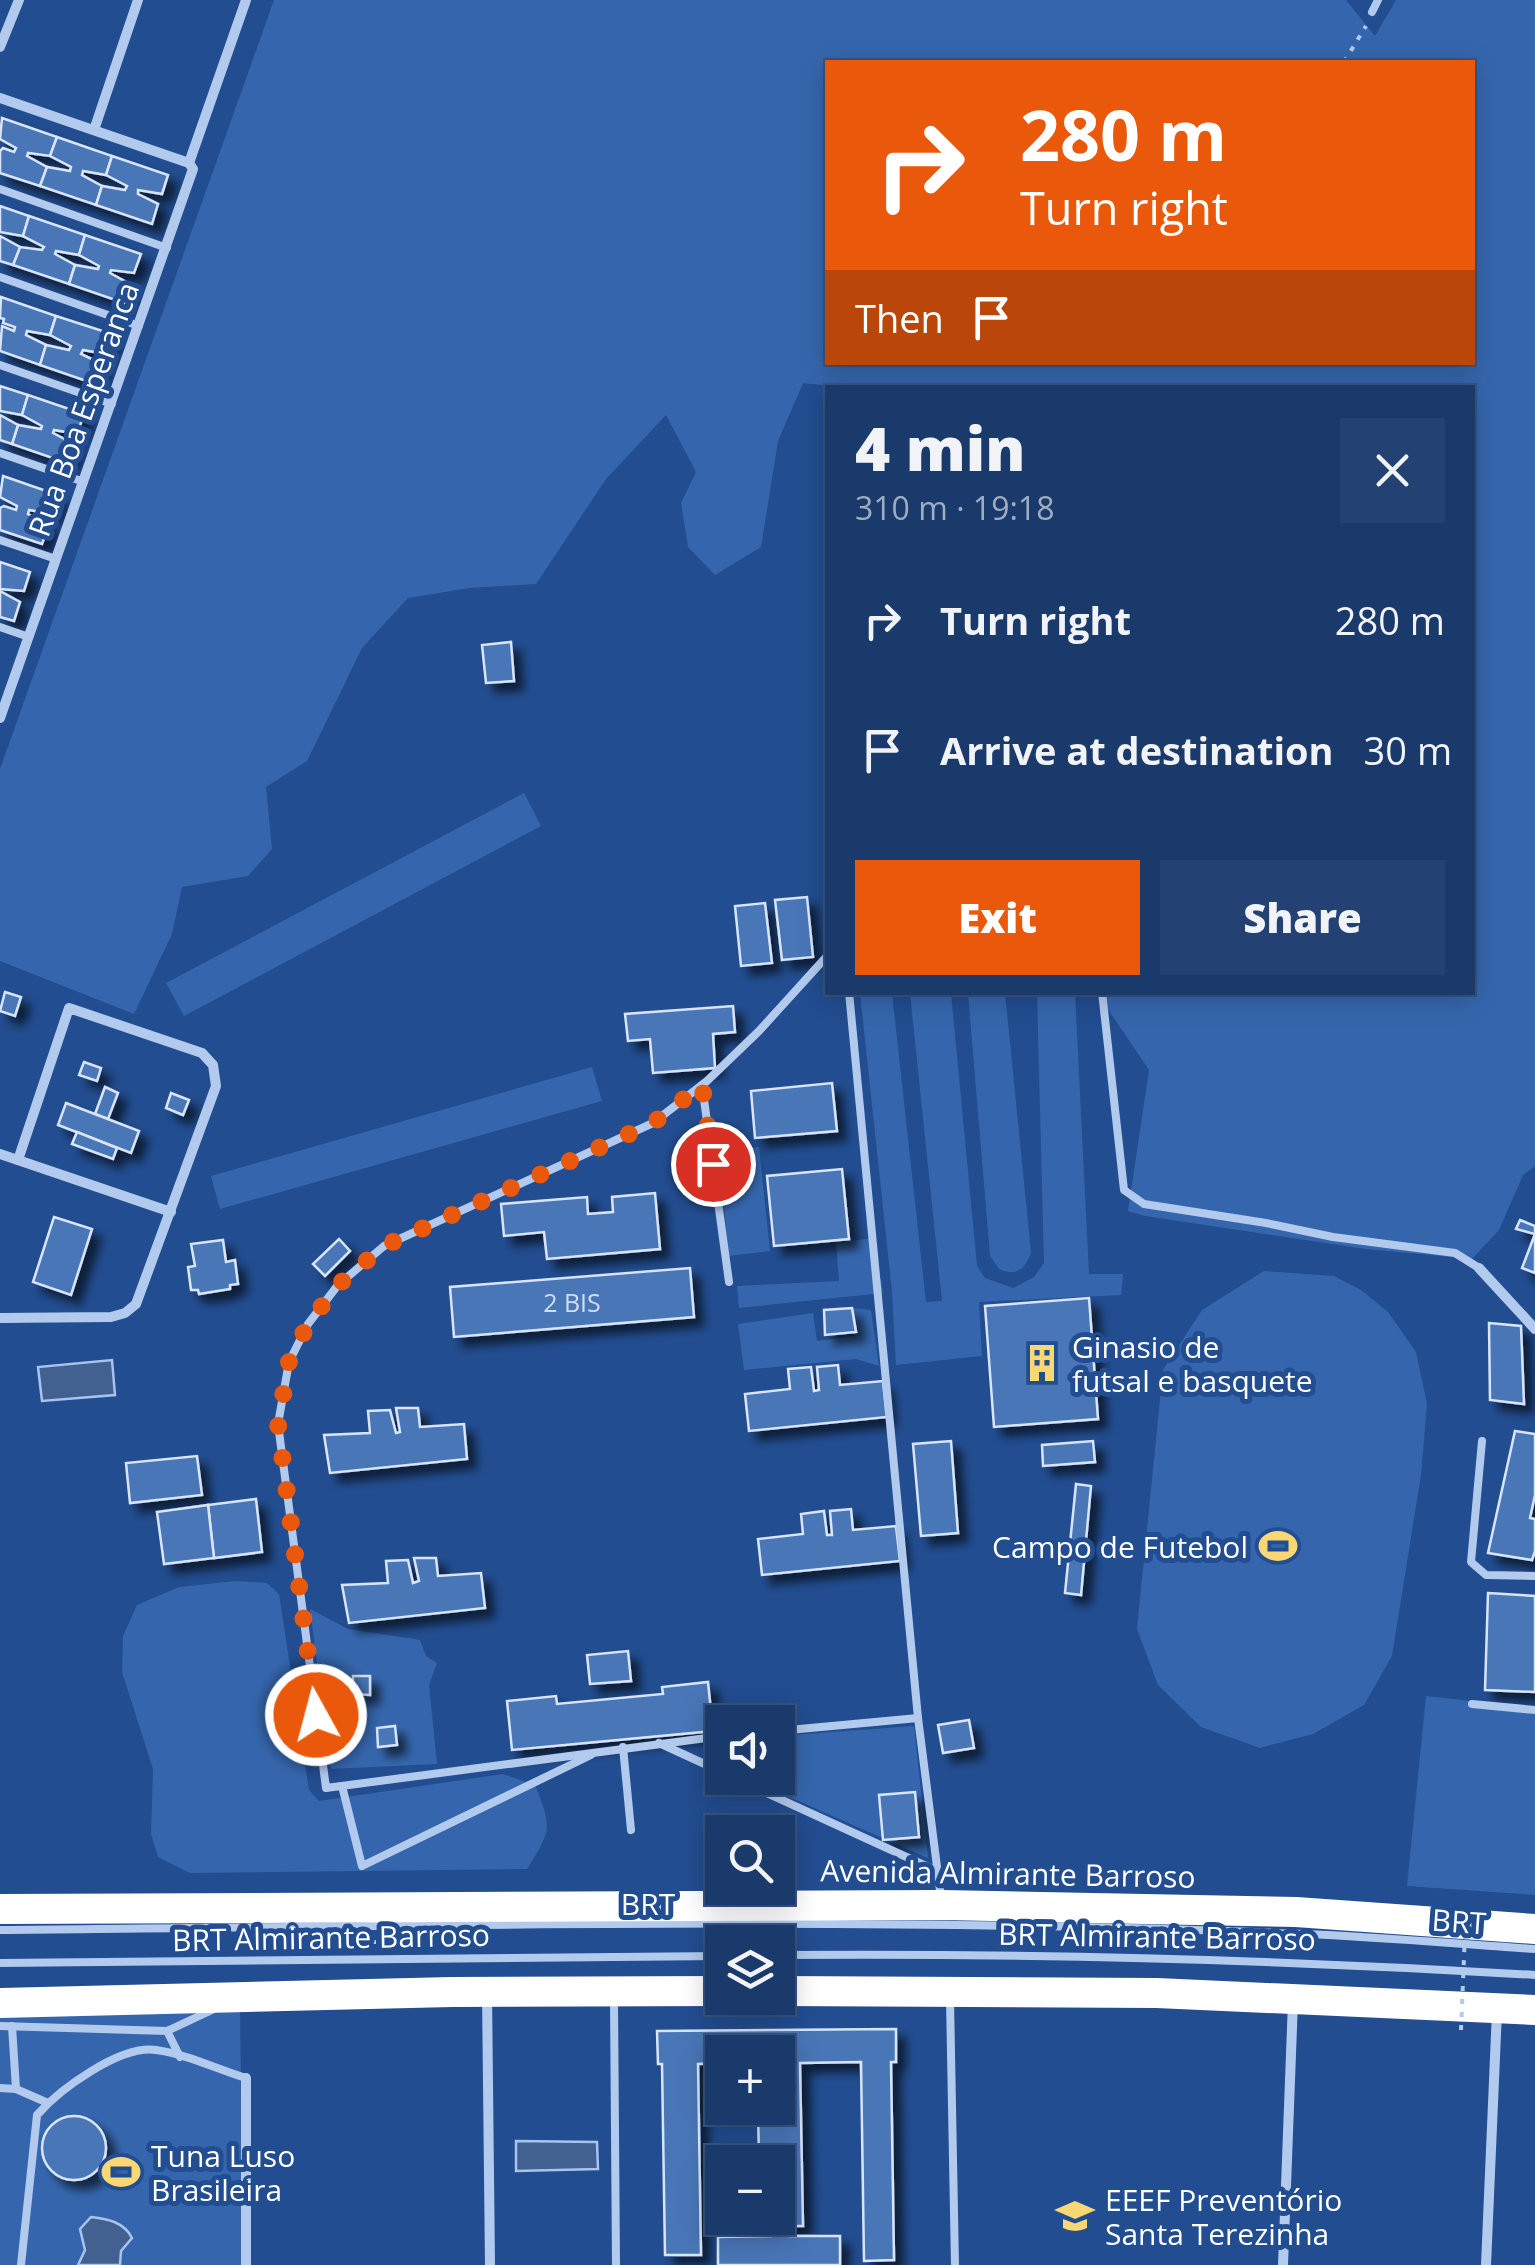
<!DOCTYPE html>
<html lang="en">
<head>
<meta charset="utf-8">
<style>
  body { margin:0; font-family:"Open Sans",sans-serif; background:#234172; color:#f1f3f6; height:100vh; display:flex; flex-direction:column; font-size:38px; white-space:nowrap }
  * { box-sizing:border-box; margin:0 }
  p { font-size:32px; color:#9fadc2 }
  .icon { flex:none; width:55px; height:55px; fill:none; stroke:currentColor; stroke-width:2; stroke-linecap:round; stroke-linejoin:round }
  .map { position:relative; flex:1; overflow:hidden }
  .panel { position:absolute; left:825px; top:385px; width:650px; height:610px; display:flex; flex-direction:column; background:#1a3a6c; border-radius:0px; box-shadow:0 5px 25px #0003,0 0 0 2px #38547f }
  .panel>* { flex:none }
  .top-card { position:absolute; left:825px; top:60px; width:650px; height:305px; border-radius:0px; box-shadow:0 5px 25px #0003,0 0 0 2px #38547f; background:#ea580c; color:#fff; overflow:hidden }
  .controls { position:absolute; left:705px; top:1705px; display:grid; gap:20px }
  .controls a { display:grid; place-items:center; width:90px; height:90px; border-radius:0px; background:#1a3a6c; box-shadow:0 5px 25px #0003,0 0 0 2px #38547f; font-size:50px }
  .pin { position:absolute; display:grid; place-items:center; width:85px; height:85px; color:#fff; margin:-42px; border:5px solid #fff; border-radius:50%; box-shadow:0 2px 10px #0007 }
  .me { position:absolute; width:110px; margin:-55px; rotate:353deg; stroke-linejoin:round; filter:drop-shadow(0 0 8px #0008) }
  .turn { display:flex; align-items:center; gap:35px; height:210px; padding:0 30px; font-size:45px }
  .turn .icon { width:130px; height:130px; stroke-width:2.5 }
  .turn b { display:block; font-size:70px; line-height:85px }
  .then { display:flex; align-items:center; height:95px; padding:0 30px; background:#0003; gap:20px; font-size:38px }
  .round { display:grid; place-items:center; flex:none; width:105px; height:105px; border-radius:0px; background:#234172 }
  .head { display:flex; align-items:center; justify-content:space-between; height:170px; padding:0 30px }
  h1 { font-size:60px; font-weight:800; line-height:75px }
  .primary-button { display:flex; gap:20px; margin-top:auto; padding:20px 30px }
  .primary-button a { flex:1; height:115px; border-radius:0px; background:#ea580c; color:#fff; font-size:40px; font-weight:800; line-height:115px; text-align:center }
  .primary-button a+a { background:#234172; color:#f1f3f6 }
  ul { padding:0; list-style:none }
  li { display:flex; align-items:center; gap:30px; height:130px; padding:0 30px }
  li div { flex:1 }
  li b { display:block; font-size:38px }
  li em { font-style:normal }
  .map>svg:first-child { display:block }
  .green { fill:#3566ad; fill-rule:evenodd }
  .water { fill:#426191; stroke:#a6c4ee; stroke-width:2.5 }
  .building { fill:#4a76b7; stroke:#d8e5f9; stroke-width:2.5; filter:url(#shadow) }
  .lines { fill:none; stroke-linecap:round; stroke-linejoin:round }
  .path { stroke:#b2caed; stroke-width:4; stroke-dasharray:5 8; stroke-linecap:butt }
  .lane { stroke:#b2caed; stroke-width:8 }
  .street { stroke:#b2caed; stroke-width:10 }
  .highway { stroke:#fff; stroke-width:30 }
  .path-bridge { stroke:#b2caed; stroke-width:4; stroke-dasharray:5 8; stroke-linecap:butt }
  .route { stroke:#ea580c; stroke-width:18; stroke-dasharray:0 32.4 }
  .labels { text-anchor:middle; dominant-baseline:central; stroke-width:10; stroke-linejoin:round; paint-order:stroke }
  .number-label { font-size:25px; fill:#d2dded }
  .street-label { font-size:30px; fill:#fff; stroke:#224d90 }
  .poi-label { font-size:30px; fill:#fff; stroke:#224d90; text-anchor:start }
</style>
</head>
<body>
<div class="map">
<svg width="1535" height="2265" viewBox="0 0 1535 2265">
  <defs>
    <filter id="shadow"><feDropShadow dx="9" dy="9" stdDeviation="5" flood-color="#0009"/></filter>
  </defs>
  <rect width="100%" height="100%" fill="#224d90"/>
  <!-- green -->
  <g class="green">
    <path d="M274,0H1346L1375,36L1396,0H1535V1166L1523,1175L1499,1230L1472,1259L1366,1249L1145,1216L1128,1211L1149,1070L1097,993L1472,992V388H851L803,383L778,441L761,547L715,575L688,547L681,503L696,472L666,415L606,479L536,584L469,588L408,598L362,648L307,761L266,787L272,849L248,876L182,887L172,934L134,1014L0,961V769ZM828,62H1472V362H828Z"/>
    <polygon points="524,793 541,826 184,1016 166,983"/>
    <polygon points="860,993 892,993 926,1302 942,1301 910,993 951,993 977,1266 985,1278 1013,1288 1034,1277 1044,1263 1037,993 1075,993 1089,1274 1123,1274 1121,1295 979,1302 982,1356 896,1365 892,1292"/>
    <path d="M968,993H1005L1031,1253C1025,1269 1016,1277 999,1269L990,1256Z"/>
    <polygon points="592,1067 602,1101 220,1209 211,1176"/>
    <polygon points="759,1147 770,1251 729,1256 718,1150"/>
    <polygon points="873,1238 877,1279 881,1279 883,1293 739,1308 737,1286 839,1281 836,1243"/>
    <polygon points="1264,1271 1334,1276 1361,1290 1388,1312 1416,1352 1427,1404 1421,1475 1392,1656 1364,1705 1313,1734 1260,1748 1201,1727 1158,1685 1137,1629 1163,1370 1202,1310"/>
    <polygon points="852,1308 871,1310 879,1366 856,1359 744,1370 738,1324 813,1313 817,1341 854,1336"/>
    <path d="M235,1581L267,1583L279,1594L309,1790L319,1801L503,1774L535,1785C552,1827 552,1830 527,1869L190,1873L158,1857L151,1834L153,1769L122,1672L123,1636L137,1605L179,1587Z"/>
    <polygon points="310,1609 348,1629 420,1640 426,1656 437,1663 429,1685 437,1764 331,1769"/>
    <polygon points="1426,1696 1535,1708 1535,1895 1407,1886"/>
    <polygon points="914,1726 928,1858 746,1778 778,1778 778,1736"/>
    <polygon points="0,2002 240,2005 243,2265 0,2265"/>
  </g>
  <!-- water -->
  <g class="water">
    <polygon points="112,1360 115,1395 42,1401 38,1367"/>
    <polygon points="516,2141 597,2142 598,2169 516,2171"/>
    <path d="M91,2217C108,2219 124,2222 132,2238L121,2251L120,2265H78L85,2250L80,2229Z"/>
  </g>
  <!-- building -->
  <g class="building">
    <polygon points="2,118 57,137 50,156 28,153 27,156 47,167 40,186 0,173 0,151 3,148 14,152 16,148 0,139"/>
    <polygon points="57,137 112,156 106,175 83,171 82,175 102,186 96,205 40,186 47,167 70,171 71,167 50,156"/>
    <polygon points="112,156 168,175 162,194 138,190 138,194 158,204 152,224 96,205 102,186 125,190 127,186 106,175"/>
    <polygon points="0,206 29,216 23,236 0,232"/>
    <polygon points="29,216 85,235 79,255 56,251 55,254 75,265 69,284 13,265 20,247 42,250 44,247 23,236"/>
    <polygon points="85,235 141,254 134,273 111,270 110,273 130,284 124,303 69,284 75,265 98,269 99,266 79,255"/>
    <polygon points="0,236 20,247 13,265 0,261"/>
    <polygon points="1,297 56,316 50,335 27,331 26,335 46,345 40,365 0,351 2,326 14,331 15,327 3,323 4,319 0,318"/>
    <polygon points="56,316 112,334 105,354 83,350 81,354 102,364 95,384 40,365 46,345 69,350 71,346 50,335"/>
    <polygon points="0,386 28,395 22,415 0,411"/>
    <polygon points="28,395 84,414 77,434 54,430 53,433 74,444 67,463 12,444 18,425 41,429 42,426 22,415"/>
    <polygon points="0,415 18,425 12,444 0,440"/>
    <polygon points="3,476 58,495 52,514 29,510 28,514 49,525 42,544 0,530 0,508 4,506 16,510 17,506 0,497"/>
    <polygon points="0,562 30,572 24,591 0,589"/>
    <polygon points="0,591 20,602 14,621 0,617"/>
    <polygon points="511,642 514,681 486,683 482,645"/>
    <polygon points="807,897 813,957 782,960 775,900"/>
    <polygon points="765,903 772,963 741,966 735,906"/>
    <polygon points="5,992 21,997 15,1016 0,1011"/>
    <polygon points="733,1006 735,1032 713,1034 715,1068 653,1073 650,1039 628,1041 625,1014"/>
    <polygon points="84,1062 101,1068 97,1081 79,1075"/>
    <polygon points="832,1083 837,1131 755,1138 751,1091"/>
    <polygon points="105,1087 118,1093 108,1119 95,1114"/>
    <polygon points="171,1093 189,1100 183,1115 166,1108"/>
    <polygon points="66,1103 139,1131 131,1153 58,1125"/>
    <polygon points="77,1132 117,1148 113,1159 72,1144"/>
    <polygon points="842,1169 849,1239 774,1246 767,1176"/>
    <polygon points="655,1193 660,1249 547,1259 544,1232 504,1236 501,1204 587,1197 588,1214 613,1212 612,1197"/>
    <polygon points="54,1217 92,1229 71,1295 33,1282"/>
    <polygon points="1520,1220 1535,1226 1535,1273 1522,1268 1535,1234 1516,1229"/>
    <polygon points="339,1239 350,1251 325,1276 313,1264"/>
    <polygon points="223,1240 226,1262 235,1260 238,1284 230,1285 230,1289 199,1294 198,1290 191,1290 188,1267 195,1266 191,1244"/>
    <polygon points="690,1268 694,1317 454,1337 450,1287"/>
    <polygon points="1089,1298 1098,1419 994,1427 985,1306"/>
    <polygon points="852,1308 856,1332 825,1335 824,1310"/>
    <polygon points="1489,1323 1521,1326 1524,1404 1490,1400"/>
    <polygon points="838,1365 840,1385 883,1381 887,1417 749,1431 745,1394 790,1389 788,1369 811,1367 814,1391 819,1390 817,1367"/>
    <polygon points="396,1408 418,1408 420,1427 464,1424 467,1459 330,1473 324,1435 370,1433 368,1411 390,1410 396,1433 400,1432"/>
    <polygon points="1515,1431 1535,1434 1535,1495 1530,1518 1535,1519 1535,1551 1532,1560 1488,1553"/>
    <polygon points="951,1441 958,1533 921,1536 913,1444"/>
    <polygon points="1093,1441 1095,1462 1043,1466 1042,1445"/>
    <polygon points="197,1456 202,1495 130,1503 126,1463"/>
    <polygon points="1076,1484 1091,1486 1081,1595 1065,1593"/>
    <polygon points="256,1499 262,1552 214,1558 208,1505"/>
    <polygon points="208,1505 214,1558 164,1564 157,1512"/>
    <polygon points="851,1509 853,1530 896,1526 900,1561 762,1575 758,1539 803,1534 801,1514 824,1511 827,1535 832,1535 830,1511"/>
    <polygon points="414,1558 436,1558 438,1576 481,1573 485,1608 349,1623 342,1585 388,1583 386,1561 408,1560 413,1583 419,1581"/>
    <polygon points="1488,1593 1535,1596 1535,1692 1485,1690"/>
    <polygon points="628,1651 631,1681 590,1684 587,1655"/>
    <polygon points="353,1676 370,1676 370,1695 353,1694"/>
    <polygon points="708,1682 713,1731 512,1750 507,1701 556,1696 557,1704 663,1694 662,1687"/>
    <polygon points="969,1720 974,1748 943,1753 938,1725"/>
    <polygon points="395,1726 397,1745 378,1747 377,1728"/>
    <polygon points="915,1792 919,1837 883,1840 879,1795"/>
    <polygon points="896,2029 896,2062 891,2062 894,2260 864,2261 861,2062 800,2063 803,2226 790,2226 790,2236 840,2236 840,2265 718,2265 718,2237 771,2236 771,2226 760,2226 760,2218 778,2218 778,2162 759,2162 758,2108 778,2108 778,2052 722,2052 722,2063 698,2064 701,2255 665,2255 662,2064 658,2064 657,2031"/>
    <circle cx="74" cy="2148" r="32"/>
  </g>
  <g class="lines">
    <!-- path -->
    <g class="path">
      <polyline points="1344,62 1366,26"/>
      <polyline points="345,1942 481,1942"/>
      <polyline points="725,1942 771,1942"/>
    </g>
    <!-- lane -->
    <g class="lane">
      <polyline points="1372,12 1378,0"/>
      <polyline points="0,189 167,248"/>
      <polyline points="0,277 139,326"/>
      <polyline points="0,365 112,404"/>
      <polyline points="0,453 84,482"/>
      <polyline points="0,540 56,559"/>
      <polyline points="0,627 29,637"/>
      <polyline points="849,992 918,1718 941,1898"/>
      <polyline points="1102,992 1124,1190 1144,1204 1266,1223 1333,1237 1455,1253 1479,1268"/>
      <polyline points="702,1085 729,1282"/>
      <polyline points="1482,1441 1471,1562 1486,1575 1535,1576"/>
      <polyline points="1472,1704 1535,1710"/>
      <polyline points="778,1731 918,1718"/>
      <polyline points="722,1736 326,1788 278,1424 289,1362 308,1324 338,1285 384,1246 653,1123 707,1081 759,1031 828,955"/>
      <polyline points="659,1743 722,1772"/>
      <polyline points="623,1747 631,1830"/>
      <polyline points="734,1778 937,1871"/>
      <polyline points="342,1786 362,1866 591,1755"/>
      <path d="M0,1930C434,1926 870,1916 1304,1934C1381,1937 1458,1944 1535,1949"/>
      <path d="M778,1955C1030,1953 1283,1960 1535,1975"/>
      <polyline points="0,1963 722,1956"/>
      <polyline points="614,2000 616,2265"/>
      <polyline points="950,2000 955,2265"/>
      <polyline points="0,2026 167,2031 212,2010"/>
      <polyline points="12,2026 16,2089"/>
      <polyline points="167,2031 180,2057"/>
      <polyline points="0,2088 16,2089 48,2103"/>
      <path d="M21,2265L37,2115C60,2089 120,2045 156,2050C186,2054 217,2069 246,2078"/>
    </g>
    <!-- street -->
    <g class="street">
      <polyline points="0,47 19,0"/>
      <polyline points="0,98 189,163 193,169 0,718"/>
      <polyline points="94,130 138,0"/>
      <polyline points="189,163 246,0"/>
      <polyline points="0,1154 171,1212"/>
      <polyline points="1479,1268 1535,1329"/>
      <polyline points="0,1318 111,1317 125,1313 136,1304 216,1086 213,1065 202,1053 69,1008 18,1160"/>
      <polyline points="487,1993 490,2265"/>
      <polyline points="246,2078 246,2265"/>
      <polyline points="1283,2265 1293,2001"/>
      <polyline points="1486,2265 1497,2011"/>
    </g>
    <!-- highway -->
    <g class="highway">
      <polyline points="0,1909 942,1905 1296,1912 1535,1929"/>
      <polyline points="778,1991 1157,1993 1535,2010"/>
      <polyline points="0,2003 452,1992 722,1991"/>
    </g>
    <!-- path-bridge -->
    <polyline class="path-bridge" points="1461,2030 1466,1909"/>
  </g>
  <g class="lines">
    <!-- route -->
    <polyline class="route" points="316,1715 278,1424 289,1362 308,1324 338,1285 384,1246 653,1123 702,1085 713,1164"/>
  </g>
  <!-- icons -->
  <defs>
    <g id="building-bare" transform="scale(3)"><path d="M-4-6H4V6H1V3H-1V6H-4ZM-2.5-4.3h1.7v1.8h-1.7ZM.8-4.3h1.7v1.8H.8ZM-2.5-1h1.7V.8h-1.7ZM.8-1h1.7V.8H.8Z" fill="#f9d874" stroke="#224d90" stroke-width="2.5" paint-order="stroke"/></g>
    <g id="stadium-bare" transform="scale(3)"><path d="M0-5a6.5 5 0 1 0 0 10a6.5 5 0 1 0 0-10ZM-3.5-1.8h7v3.6h-7Z" fill="#f9d874" stroke="#224d90" stroke-width="2.5" paint-order="stroke"/></g>
    <g id="school-bare" transform="scale(3)"><path d="M0-5L7-2L0 1L-7-2ZM-4 1L0 2.5L4 1V4Q0 6-4 4Z" fill="#f9d874" stroke="#224d90" stroke-width="2.5" paint-order="stroke"/></g>
  </defs>
  <g fill-rule="evenodd">
    <use href="#building-bare" x="1042" y="1363"/>
    <use href="#stadium-bare" x="1278" y="1546"/>
    <use href="#stadium-bare" x="121" y="2172"/>
    <use href="#school-bare" x="1075" y="2216"/>
  </g>
  <g class="labels">
    <!-- number labels -->
    <g class="number-label">
      <text x="572" y="1302">2 BIS</text>
    </g>
    <!-- street labels -->
    <g class="street-label">
      <text transform="translate(83 409) rotate(-70)">Rua Boa Esperanca</text>
      <text transform="translate(1008 1873) rotate(1)">Avenida Almirante Barroso</text>
      <text x="648" y="1903">BRT</text>
      <text transform="translate(1459 1921) rotate(4)">BRT</text>
      <text transform="translate(1157 1936) rotate(1)">BRT Almirante Barroso</text>
      <text transform="translate(331 1937) rotate(-1)">BRT Almirante Barroso</text>
    </g>
    <!-- poi labels -->
    <g class="poi-label">
      <text x="1072" y="1346">Ginasio de<tspan x="1072" dy="34">futsal e basquete</tspan></text>
      <text x="1248" y="1546" text-anchor="end">Campo de Futebol</text>
      <text x="151" y="2155">Tuna Luso<tspan x="151" dy="34">Brasileira</tspan></text>
      <text x="1105" y="2199">EEEF Preventório<tspan x="1105" dy="34">Santa Terezinha</tspan></text>
    </g>
  </g>
</svg>
<div class="controls">
<a><svg class="icon" aria-label="sound" viewBox="0 0 24 24"><path d="M4 9h4l5-4v14l-5-4H4zM17 9q2 3 0 6"/></svg></a>
<a><svg class="icon" aria-label="search" viewBox="0 0 24 24"><circle cx="10" cy="10" r="6"/><path d="M15 15l6 6"/></svg></a>
<a><svg class="icon" aria-label="layers" viewBox="0 0 24 24"><path d="M12 4l9 5-9 5-9-5zM3 14l9 5 9-5"/></svg></a>
<a>+</a>
<a>−</a>
</div>
<div class="pin" style="left:713px;top:1164px;background:#d93025"><svg class="icon" aria-label="arrive" viewBox="0 0 24 24"><path d="M6 21V4h12l-3 4 3 4H6"/></svg></div>
<svg class="me" style="left:316px;top:1715px" viewBox="-20 -20 40 40"><circle r="17" fill="#ea580c" stroke="#fff" stroke-width="3"/><path d="M0-11L8 9 0 5-8 9z" fill="#fff"/></svg>
<div class="top-card">
<div class="turn"><svg class="icon" aria-label="right" viewBox="0 0 24 24"><path d="M7 20v-9h11M14 6l5 5-5 5"/></svg><div><b>280 m</b>Turn right</div></div>
<div class="then">Then<svg class="icon" aria-label="arrive" viewBox="0 0 24 24"><path d="M6 21V4h12l-3 4 3 4H6"/></svg></div>
</div>
<section class="panel">
<div class="head"><div><h1>4 min</h1><p>310 m · 19:18</p></div><a class="round"><svg class="icon" aria-label="close" viewBox="0 0 24 24"><path d="M6 6l12 12M18 6L6 18"/></svg></a></div>
<ul>
<li><svg class="icon" aria-label="right" viewBox="0 0 24 24"><path d="M7 20v-9h11M14 6l5 5-5 5"/></svg><div><b>Turn right</b></div><em>280 m</em></li>
<li><svg class="icon" aria-label="arrive" viewBox="0 0 24 24"><path d="M6 21V4h12l-3 4 3 4H6"/></svg><div><b>Arrive at destination</b></div><em>30 m</em></li>
</ul>
<div class="primary-button"><a>Exit</a><a>Share</a></div>
</section>
</div>
</body>
</html>
